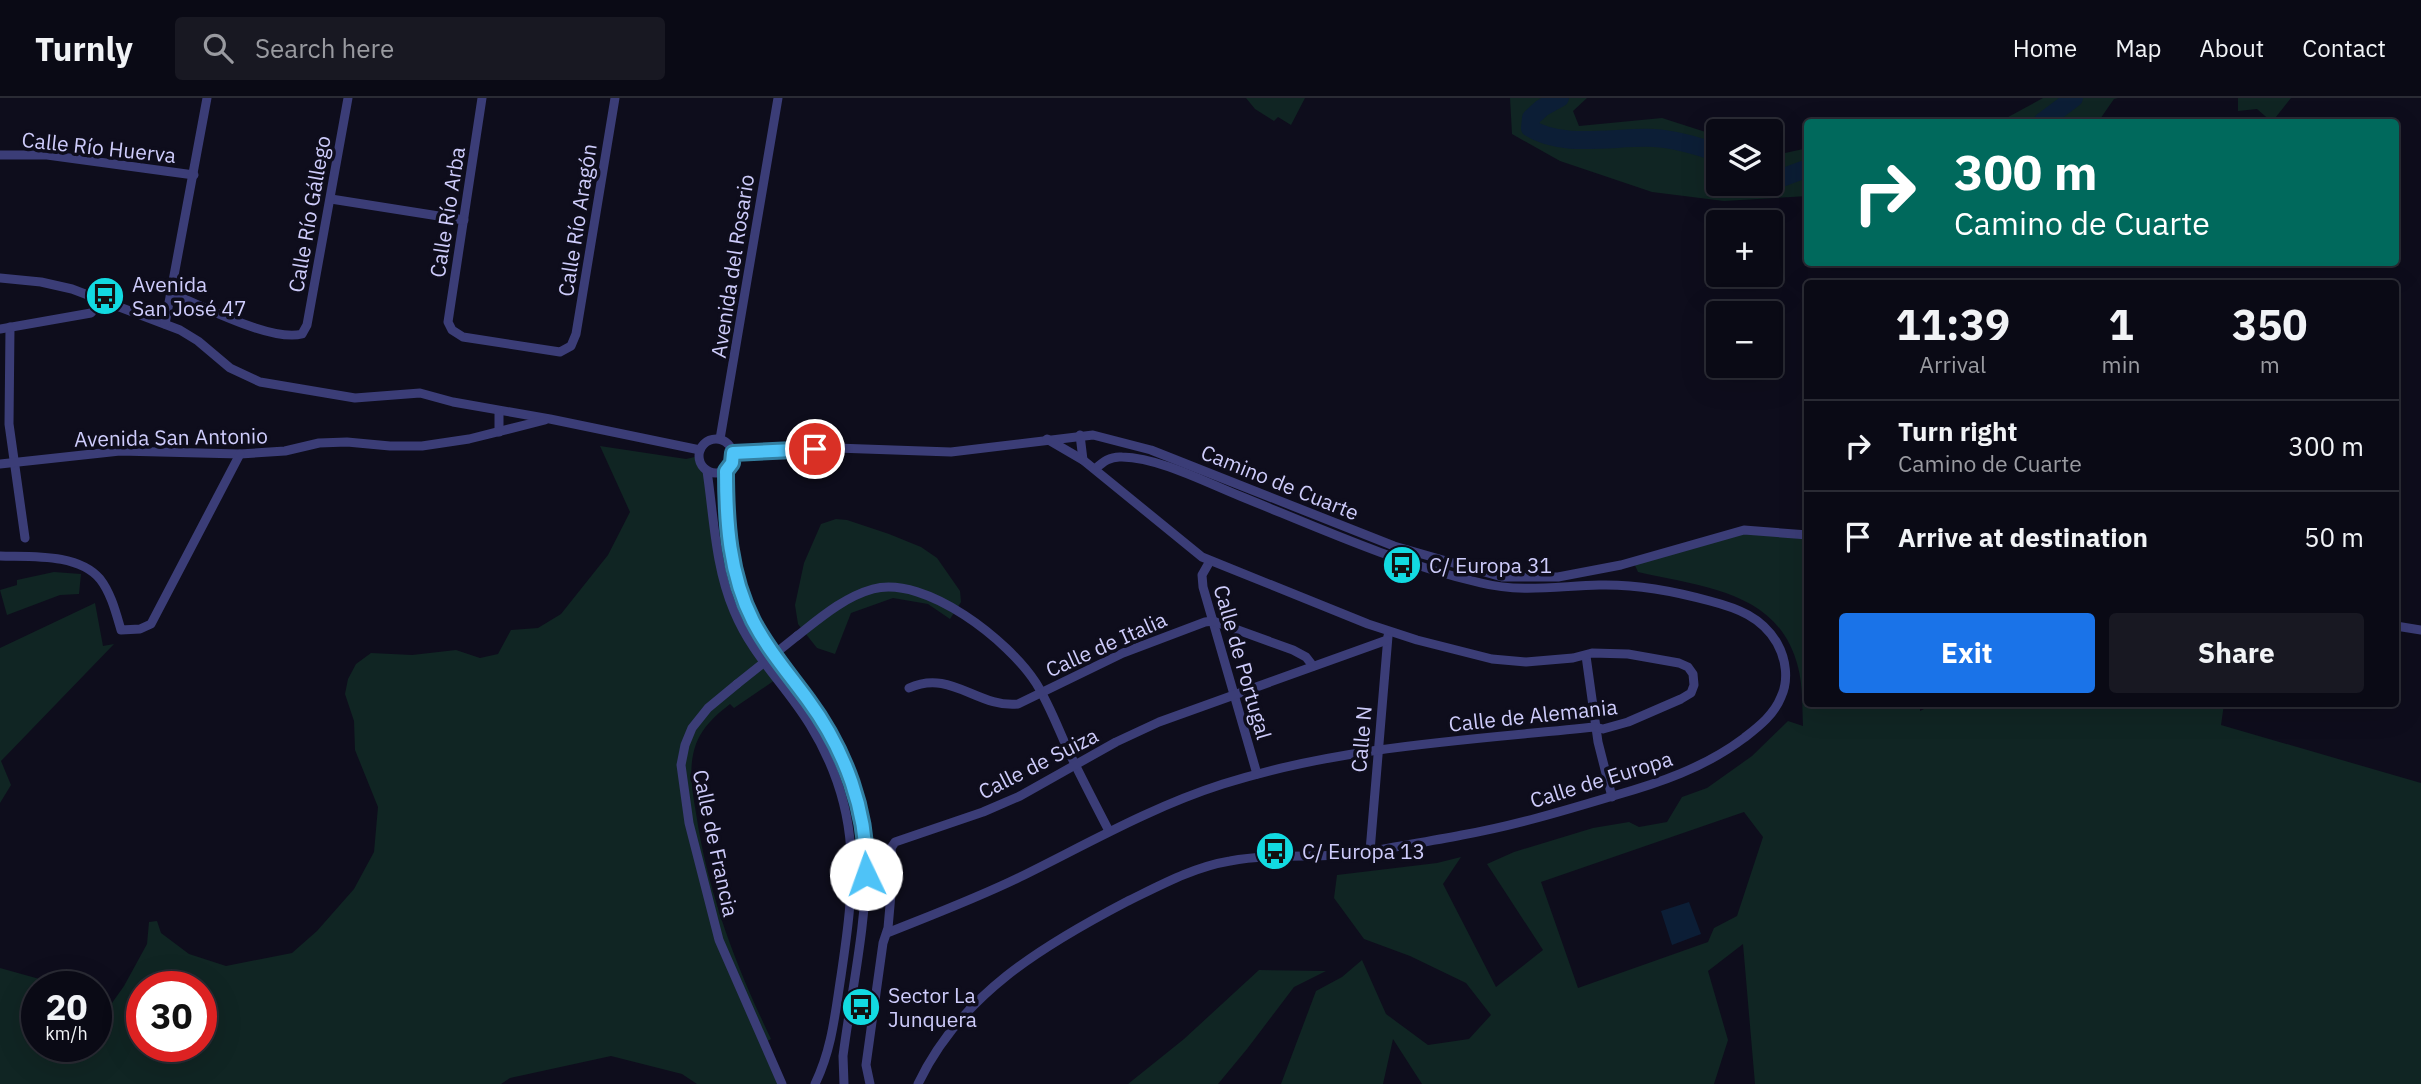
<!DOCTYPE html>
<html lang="en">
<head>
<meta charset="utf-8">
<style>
  body { margin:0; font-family:"IBM Plex Sans",sans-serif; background:#181822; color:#f1f3f6; height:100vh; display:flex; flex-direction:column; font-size:26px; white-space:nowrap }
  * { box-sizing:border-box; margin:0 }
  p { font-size:23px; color:#999aa0 }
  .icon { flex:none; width:38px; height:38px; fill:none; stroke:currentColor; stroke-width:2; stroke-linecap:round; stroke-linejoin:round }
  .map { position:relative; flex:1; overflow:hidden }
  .drawer { position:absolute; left:1804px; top:182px; width:595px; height:427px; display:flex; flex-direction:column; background:#0a0a15; border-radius:7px; box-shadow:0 7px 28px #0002,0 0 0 2px #2a2b34 }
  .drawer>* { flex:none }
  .banner { position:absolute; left:1804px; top:21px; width:595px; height:147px; border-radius:7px; box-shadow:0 7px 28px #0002,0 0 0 2px #2a2b34; background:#00695c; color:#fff; overflow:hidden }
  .controls { position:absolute; left:1706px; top:21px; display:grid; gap:14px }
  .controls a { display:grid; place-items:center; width:77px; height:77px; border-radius:7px; background:#0a0a15; box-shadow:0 7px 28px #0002,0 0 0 2px #2a2b34; font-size:35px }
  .speed { position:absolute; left:21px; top:873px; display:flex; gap:14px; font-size:35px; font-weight:700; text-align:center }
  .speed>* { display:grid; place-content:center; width:91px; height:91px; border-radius:50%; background:#0a0a15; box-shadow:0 7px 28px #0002,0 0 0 2px #2a2b34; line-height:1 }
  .speed small { font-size:18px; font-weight:400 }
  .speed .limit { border:10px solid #d22; background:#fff; color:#111 }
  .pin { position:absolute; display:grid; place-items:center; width:60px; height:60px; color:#fff; margin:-30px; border:4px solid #fff; border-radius:50%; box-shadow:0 2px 7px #0007 }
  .me { position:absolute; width:77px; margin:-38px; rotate:357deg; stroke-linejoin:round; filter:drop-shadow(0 0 5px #0008) }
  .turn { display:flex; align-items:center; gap:24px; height:147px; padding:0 35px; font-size:32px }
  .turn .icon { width:91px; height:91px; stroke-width:2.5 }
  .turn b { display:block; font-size:49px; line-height:60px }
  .eta { display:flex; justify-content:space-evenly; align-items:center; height:119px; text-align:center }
  .eta b { font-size:42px; font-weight:700; line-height:49px }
  .cta { display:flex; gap:14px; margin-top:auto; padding:14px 35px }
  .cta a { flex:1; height:80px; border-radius:7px; background:#1a73e8; color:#fff; font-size:28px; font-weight:700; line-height:80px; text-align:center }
  .cta a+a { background:#181822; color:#f1f3f6 }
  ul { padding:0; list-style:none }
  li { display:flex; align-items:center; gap:21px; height:91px; padding:0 35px; border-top:2px solid #2a2b34 }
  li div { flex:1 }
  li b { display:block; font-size:26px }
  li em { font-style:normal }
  header { display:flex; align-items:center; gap:42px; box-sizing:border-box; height:98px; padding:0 35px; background:#0a0a15; border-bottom:2px solid #2a2b34 }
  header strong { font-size:33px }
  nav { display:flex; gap:38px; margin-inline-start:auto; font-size:24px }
  .search { width:490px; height:63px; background:#181822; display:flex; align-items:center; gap:18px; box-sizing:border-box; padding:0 24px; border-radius:7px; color:#999aa0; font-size:26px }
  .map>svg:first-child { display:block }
  .green { fill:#102523; fill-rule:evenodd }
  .water { fill:#0c1e36 }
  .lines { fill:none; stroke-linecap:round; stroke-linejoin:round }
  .river { stroke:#0c1e36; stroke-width:18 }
  .street { stroke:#3b3d77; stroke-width:9 }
  .street-bridge { stroke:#3b3d77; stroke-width:9 }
  .route-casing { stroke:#337fa1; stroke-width:18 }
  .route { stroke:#4fc3f7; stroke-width:12 }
  .labels { text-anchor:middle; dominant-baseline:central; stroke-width:7; stroke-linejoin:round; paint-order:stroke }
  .street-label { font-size:21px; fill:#ceccfb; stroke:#0e0d1c }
  .poi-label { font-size:21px; fill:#ceccfb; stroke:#0e0d1c; text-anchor:start }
</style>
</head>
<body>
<header>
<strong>Turnly</strong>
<div class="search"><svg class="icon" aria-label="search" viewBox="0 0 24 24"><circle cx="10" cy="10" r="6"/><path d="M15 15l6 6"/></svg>Search here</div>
<nav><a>Home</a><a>Map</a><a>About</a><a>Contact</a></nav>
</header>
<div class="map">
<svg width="2421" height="986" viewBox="0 0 2421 986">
  <rect width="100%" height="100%" fill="#0e0d1c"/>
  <!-- green -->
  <g class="green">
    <polygon points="1246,0 1305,0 1291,27 1278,19 1274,23 1255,11"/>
    <polygon points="1510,0 1587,0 1573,13 1579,28 1662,20 1718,38 1718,86 1771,86 1771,58 1808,50 1808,98 1724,103 1652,94 1560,63 1512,36"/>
    <polygon points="2043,0 2118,0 2114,1 2098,24 1999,24"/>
    <polygon points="2238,0 2291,0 2272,24 2257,11 2238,13"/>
    <path d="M600,348L686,361L699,358L703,369L707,373L733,511L775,582L734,610L730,606C716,617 703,628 696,646C688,668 692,692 696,715C708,796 736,868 771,941L764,945L782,986H697L682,976L611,958L510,980L501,986H0V870L43,882L53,889H37V948H96V910L112,905L124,888L147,846L149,824L157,823L161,835L189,856L226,868L292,855L317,833L354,791L374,754L378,709L355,652L354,623L345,596L348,581L356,566L371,555L412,557L456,552L480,560L498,556L511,532L538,530L561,516L608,457L630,414ZM142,889H201V948H142Z"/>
    <polygon points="836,421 847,422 889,436 921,449 937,460 960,493 961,504 950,521 928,506 893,500 851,515 835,556 817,550 798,526 795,507 804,465 821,426"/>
    <path d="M1744,432L1808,437V606H1920V613L1934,606H2224L2221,627L2421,685V986H1755L1743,846L1708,873L1728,942L1714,986H1422L1393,941L1383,986H1281L1316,893L1342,879L1362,862L1386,916L1428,947L1469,941L1491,917L1466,885L1410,858L1364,841L1334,800L1337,777L1437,765L1461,759L1443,786L1496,889L1543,852L1487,766L1514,754L1593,730L1629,724L1639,729L1667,724L1682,699L1707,690L1752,658L1788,623L1803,628C1802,609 1803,588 1798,569C1779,493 1703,489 1638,474L1633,463ZM1744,714L1763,739L1737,818L1714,830L1708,844L1578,890L1541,784Z"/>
    <polygon points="54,474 81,476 79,496 60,497 7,517 0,492 17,487 17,482"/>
    <polygon points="95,505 103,548 114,546 1,663 11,687 0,705 0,550"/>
    <polygon points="1259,872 1326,873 1294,889 1247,951 1218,986 1128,986 1184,941"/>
  </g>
  <!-- water -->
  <polygon class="water" points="1689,804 1701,836 1672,847 1661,813"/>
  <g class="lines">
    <!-- river -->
    <g class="river">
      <path d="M1560,0L1542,10L1531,20L1530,30C1563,51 1616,38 1654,40C1676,41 1698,48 1718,55"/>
      <polyline points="2042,24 2074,0"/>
      <polyline points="1771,78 1784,79 1808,70"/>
    </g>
    <!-- street -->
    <g class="street">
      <polyline points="482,0 448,224 452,232 463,239 560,254 571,248 576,236 615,0"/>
      <polyline points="0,57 47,57 194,77"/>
      <polyline points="331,101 464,122"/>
      <polyline points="0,180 41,184 72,191 180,232 198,243 230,270 260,284 355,300 420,295 453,304 550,321 700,352"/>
      <path d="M172,196C204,208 271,244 302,236L307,227L348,0"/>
      <polyline points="165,226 207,0"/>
      <polyline points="10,229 9,326 25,440"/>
      <polyline points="0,231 91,215 101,202"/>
      <polyline points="499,334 499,313"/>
      <polyline points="1080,337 1083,362"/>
      <polyline points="720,341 778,0"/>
      <circle cx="716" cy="358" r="17"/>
      <polyline points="733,355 836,350 951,354 1093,337 1151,352 1394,448 1502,479 1558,479 1621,467 1744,432 1808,437"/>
      <polyline points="0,366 120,353 240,356 285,353 319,345 347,344 390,348 422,348 469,341 545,322"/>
      <path d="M726,372C726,447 735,506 781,568C807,602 833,633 848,675C858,703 866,733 866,763C867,824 851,896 843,958L844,986"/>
      <path d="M707,373C714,420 715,468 734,513C753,559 785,586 810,627C863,713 855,784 841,878C835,916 832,951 815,986"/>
      <path d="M0,458C31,459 78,455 100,481C111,495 116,515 121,532L140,531L151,526L240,356"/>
      <polyline points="1210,463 1202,477 1203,489 1257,676"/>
      <polyline points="2396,528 2421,532"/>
      <path d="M797,538C820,520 844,499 873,491C926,477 1009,543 1036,585C1049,606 1058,630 1068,652C1081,679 1095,706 1109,733"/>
      <polyline points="1586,558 1598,644 1612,699"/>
      <polyline points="737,586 708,610 692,630 685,647 681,667 689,725 719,842 782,986"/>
      <path d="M909,590C951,571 977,610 1018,606L1123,555L1205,524L1213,523L1293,552L1306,559L1313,568"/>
      <polyline points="1370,753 1388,538"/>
      <path d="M887,835C932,817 977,800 1020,779C1087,746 1151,709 1223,686C1343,648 1470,642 1595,629L1603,631L1628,624L1681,601L1691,595L1694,587L1693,576L1688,569L1679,565L1628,556L1592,555L1573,560L1526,564L1492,561L1417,542L1368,526L1202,459L1083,362L1047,341"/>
      <polyline points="870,986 866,967 883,845 888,830 893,773 891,750 895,744 983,714 1020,698 1116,644 1159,624 1387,542"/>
      <path d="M918,986C960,897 1042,848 1126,804C1159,788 1193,769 1230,763C1272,755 1315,760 1357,756C1392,749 1427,744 1462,737C1513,728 1563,713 1613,698C1659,685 1704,670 1744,640C1758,629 1774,617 1781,599C1789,582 1786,561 1777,545C1762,519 1737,510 1710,503C1674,493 1637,486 1599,487C1559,488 1521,495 1481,485C1398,466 1319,430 1240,398C1205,384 1160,360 1122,359C1110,358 1103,364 1095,371"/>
    </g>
    <!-- street-bridge -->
    <polyline class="street-bridge" points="737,586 797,538"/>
  </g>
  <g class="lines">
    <!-- route casing -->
    <g class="route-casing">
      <path id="route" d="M815,351L733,355L732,365L726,373C726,424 729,476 753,523C768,552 789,576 808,602C845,652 868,714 866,776"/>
    </g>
    <!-- route -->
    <use href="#route" class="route"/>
  </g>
  <!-- icons -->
  <defs>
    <g id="bus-disc" transform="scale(2.0125)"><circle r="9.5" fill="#12dae1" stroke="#0e0d1c"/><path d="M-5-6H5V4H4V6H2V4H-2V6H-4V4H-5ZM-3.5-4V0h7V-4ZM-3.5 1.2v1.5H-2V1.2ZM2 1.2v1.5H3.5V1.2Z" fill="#111"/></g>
  </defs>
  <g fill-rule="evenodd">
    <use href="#bus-disc" x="105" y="198"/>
    <use href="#bus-disc" x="1402" y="467"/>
    <use href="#bus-disc" x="1275" y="753"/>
    <use href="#bus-disc" x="861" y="909"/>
  </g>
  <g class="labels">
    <!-- street labels -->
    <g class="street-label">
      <text transform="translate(99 49) rotate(6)">Calle Río Huerva</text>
      <text transform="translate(447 114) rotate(-81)">Calle Río Arba</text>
      <text transform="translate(309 116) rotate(-80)">Calle Río Gállego</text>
      <text transform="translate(577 122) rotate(-81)">Calle Río Aragón</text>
      <text transform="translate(732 168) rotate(-81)">Avenida del Rosario</text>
      <text transform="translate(171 339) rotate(-1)">Avenida San Antonio</text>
      <text transform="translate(1280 384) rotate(22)">Camino de Cuarte</text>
      <text transform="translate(1106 546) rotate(-24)">Calle de Italia</text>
      <text transform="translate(1243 564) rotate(74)">Calle de Portugal</text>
      <text transform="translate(1533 617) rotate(-6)">Calle de Alemania</text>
      <text transform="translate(1361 641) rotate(-85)">Calle N</text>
      <text transform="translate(1038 665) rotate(-27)">Calle de Suiza</text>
      <text transform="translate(1601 681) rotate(-17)">Calle de Europa</text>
      <text transform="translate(716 745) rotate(78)">Calle de Francia</text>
    </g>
    <!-- poi labels -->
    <g class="poi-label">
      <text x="132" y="186">Avenida<tspan x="132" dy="24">San José 47</tspan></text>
      <text x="1429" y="467">C/ Europa 31</text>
      <text x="1302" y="753">C/ Europa 13</text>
      <text x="888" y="897">Sector La<tspan x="888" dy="24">Junquera</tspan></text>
    </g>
  </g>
</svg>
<div class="controls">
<a><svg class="icon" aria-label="layers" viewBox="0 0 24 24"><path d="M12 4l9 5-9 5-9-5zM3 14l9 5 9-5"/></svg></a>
<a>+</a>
<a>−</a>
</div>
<div class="speed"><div>20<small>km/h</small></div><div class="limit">30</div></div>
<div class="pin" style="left:815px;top:351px;background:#d93025"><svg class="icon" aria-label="arrive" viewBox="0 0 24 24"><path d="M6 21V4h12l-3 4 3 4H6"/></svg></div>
<svg class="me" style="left:866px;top:776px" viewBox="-20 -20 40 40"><circle r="19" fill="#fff"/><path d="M0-13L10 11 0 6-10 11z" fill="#4fc3f7"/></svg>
<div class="banner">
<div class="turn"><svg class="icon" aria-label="right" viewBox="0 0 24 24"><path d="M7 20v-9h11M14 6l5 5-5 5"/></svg><div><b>300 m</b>Camino de Cuarte</div></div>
</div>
<section class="drawer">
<div class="eta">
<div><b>11:39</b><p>Arrival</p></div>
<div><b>1</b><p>min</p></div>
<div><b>350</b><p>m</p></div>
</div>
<ul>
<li><svg class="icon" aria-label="right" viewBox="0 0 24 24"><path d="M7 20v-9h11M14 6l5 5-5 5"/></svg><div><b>Turn right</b><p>Camino de Cuarte</p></div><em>300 m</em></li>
<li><svg class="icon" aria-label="arrive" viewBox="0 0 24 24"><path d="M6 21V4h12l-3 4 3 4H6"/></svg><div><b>Arrive at destination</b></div><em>50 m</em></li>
</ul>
<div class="cta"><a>Exit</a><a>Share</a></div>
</section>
</div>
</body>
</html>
